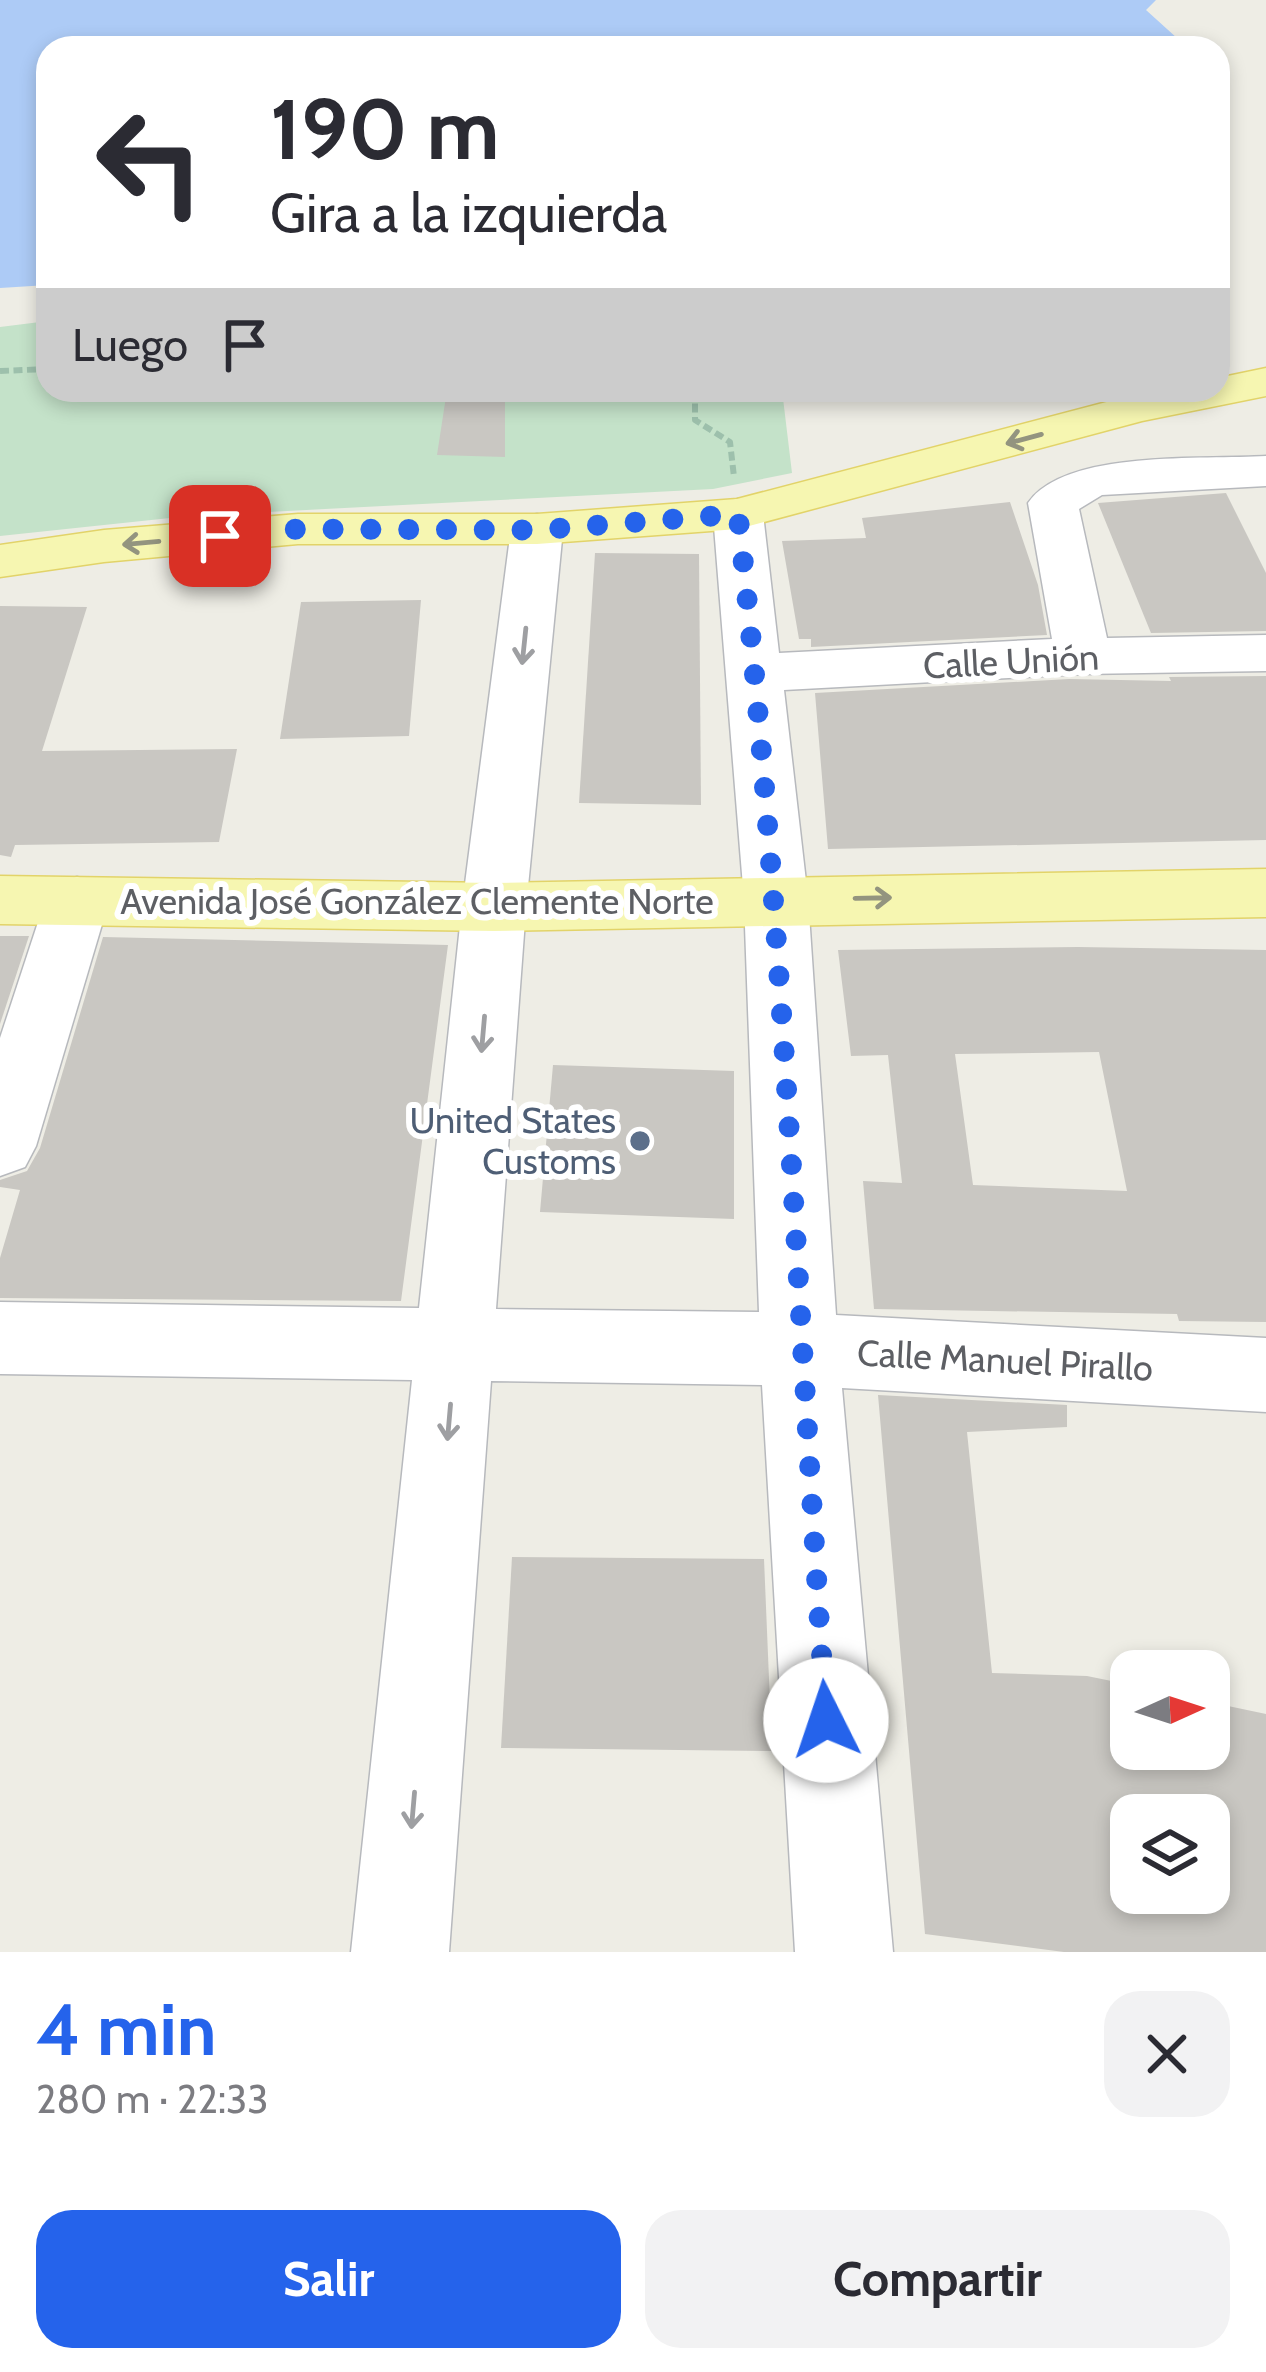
<!DOCTYPE html>
<html lang="es">
<head>
<meta charset="utf-8">
<style>
  body { margin:0; font-family:Cabin,sans-serif; background:#f2f2f3; color:#2b2b33; height:100vh; display:flex; flex-direction:column; font-size:45px; white-space:nowrap }
  * { box-sizing:border-box; margin:0 }
  p { font-size:39px; color:#7c7c81 }
  .icon { flex:none; width:66px; height:66px; fill:none; stroke:currentColor; stroke-width:2; stroke-linecap:round; stroke-linejoin:round }
  .map { position:relative; height:1952px; overflow:hidden }
  .side { display:flex; flex-direction:column; background:#fff; flex:1 }
  .side>* { flex:none }
  .hud { position:absolute; left:36px; top:36px; width:1194px; height:366px; border-radius:36px; box-shadow:0 6px 18px #0003; background:#fff; color:#2b2b33; overflow:hidden }
  .needle { width:78px; rotate:87deg }
  .buttons { position:absolute; left:1110px; top:1650px; display:grid; gap:24px }
  .buttons a { display:grid; place-items:center; width:120px; height:120px; border-radius:24px; background:#fff; box-shadow:0 6px 18px #0003; font-size:60px }
  .pin { position:absolute; display:grid; place-items:center; width:102px; height:102px; color:#fff; margin:-51px; border-radius:24px; box-shadow:0 6px 18px #0006 }
  .me { position:absolute; width:132px; margin:-66px; rotate:356deg; stroke-linejoin:round; filter:drop-shadow(0 0 9px #0008) }
  .turn { display:flex; align-items:center; gap:42px; height:252px; padding:0 36px; font-size:54px }
  .turn .icon { width:156px; height:156px; stroke-width:2.5 }
  .turn b { display:block; font-size:84px; line-height:102px }
  .then { display:flex; align-items:center; height:114px; padding:0 36px; background:#0003; gap:24px; font-size:45px }
  .round { display:grid; place-items:center; flex:none; width:126px; height:126px; border-radius:36px; background:#f2f2f3 }
  .headline { display:flex; align-items:center; justify-content:space-between; height:204px; padding:0 36px }
  h1 { font-size:72px; font-weight:700; line-height:90px; color:#2563eb }
  .button { display:flex; gap:24px; margin-top:auto; padding:24px 36px }
  .button a { flex:1; height:138px; border-radius:36px; background:#2563eb; color:#fff; font-size:48px; font-weight:700; line-height:138px; text-align:center }
  .button a+a { background:#f2f2f3; color:#2b2b33 }
  .map>svg:first-child { display:block }
  .green { fill:#c4e2c9 }
  .water { fill:#adcbf6 }
  .building { fill:#c9c7c2; fill-rule:evenodd }
  .lines { fill:none; stroke-linecap:round; stroke-linejoin:round }
  .minor-casing { stroke:#b7b9bd; stroke-width:3 }
  .major-casing { stroke:#e2d369; stroke-width:3 }
  .path { stroke:#9dc0ac; stroke-width:6; stroke-dasharray:9 4.5; stroke-linecap:butt }
  .minor { fill:#fff; fill-rule:evenodd }
  .major { fill:#f6f6b1; fill-rule:evenodd }
  .oneway { stroke:#93947f }
  .oneway2 { stroke:#9e9fa2 }
  .route { stroke:#2563eb; stroke-width:21; stroke-dasharray:0 37.8 }
  .service-dot { fill:#5c6f8a; stroke:#fff; stroke-width:4.5 }
  .labels { text-anchor:middle; dominant-baseline:central; stroke-width:12; stroke-linejoin:round; paint-order:stroke }
  .street-label { font-size:36px; fill:#5d5f64; stroke:#fff }
  .service-label { font-size:36px; fill:#4e5e75; stroke:#fff; text-anchor:end }
</style>
</head>
<body>
<div class="map">
<svg width="1266" height="1952" viewBox="0 0 1266 1952">
  <rect width="100%" height="100%" fill="#eeede5"/>
  <!-- green -->
  <polygon class="green" points="48,321 48,390 782,390 792,473 713,489 189,516 0,536 0,327"/>
  <!-- water -->
  <polygon class="water" points="0,0 1156,0 1146,10 1188,48 48,48 48,285 0,288"/>
  <!-- building -->
  <g class="building">
    <polygon points="447,390 505,390 505,457 437,455"/>
    <polygon points="1226,493 1266,573 1266,631 1151,633 1098,503"/>
    <polygon points="1010,502 1038,585 1047,635 811,647 811,639 799,639 782,541 866,538 862,518"/>
    <polygon points="595,553 699,554 701,805 579,803"/>
    <polygon points="421,600 409,736 280,739 301,602"/>
    <polygon points="0,606 87,607 42,751 237,749 219,842 15,845 11,857 0,855"/>
    <polygon points="1266,676 1266,840 828,849 815,693 1069,679 1171,681 1169,677"/>
    <polygon points="0,936 29,936 0,1024"/>
    <polygon points="103,937 448,945 401,1301 0,1298 0,1258 20,1190 0,1187 0,1180 27,1171 40,1148"/>
    <path d="M1078,947L1266,950V1322L1179,1321L1177,1314L874,1309L863,1181L902,1183L888,1055L851,1056L838,950ZM1099,1052L1127,1191L973,1185L955,1054Z"/>
    <polygon points="553,1065 734,1071 734,1219 540,1212"/>
    <path d="M878,1395L1067,1405V1427L967,1432L992,1673L1087,1676L1131,1685V1749H1209V1702L1266,1714V1952H1064L925,1934ZM1131,1815H1209V1893H1131Z"/>
    <polygon points="512,1557 764,1559 772,1751 501,1748"/>
  </g>
  <g class="lines">
    <!-- minor casing -->
    <g class="minor-casing">
      <g id="minor">
        <path d="M1266,456V486L1102,495L1079,509L1107,638L1266,635V671L1083,674L784,690L808,899L836,1315L1266,1338V1412L842,1388L893,1952H795L762,1385L491,1381L449,1952H351L412,1380L0,1374V1302L419,1308L462,907L511,529L519,518L537,514L555,518L563,529L526,907L496,1309L759,1312L744,899L713,514L720,503L738,499L756,503L763,514L779,653L1052,639L1028,503C1065,449 1204,460 1266,456Z"/>
        <polygon points="77,877 99,884 109,901 36,1146 25,1167 0,1176 0,1038 45,901 55,884"/>
      </g>
    </g>
    <!-- major casing -->
    <g class="major-casing">
      <g id="major">
        <polygon points="1266,368 1266,396 1142,421 738,529 537,544 298,544 104,562 0,577 0,545 104,530 298,514 537,514 737,499 1137,394 1218,390 1218,378"/>
        <polygon points="1266,869 1266,917 494,931 0,924 0,876 494,883"/>
      </g>
    </g>
    <!-- path -->
    <g class="path">
      <polyline points="0,371 48,369"/>
      <polyline points="695,390 695,420 730,442 734,477"/>
    </g>
    <!-- minor -->
    <use href="#minor" class="minor"/>
    <!-- major -->
    <use href="#major" class="major"/>
  </g>
  <!-- one-way arrows -->
  <defs><path id="oneway-shaft" d="M-6 0H5M1.5-3L5.5 0L1.5 3" fill="none" stroke-width="1.6" stroke-linecap="round" stroke-linejoin="round" transform="scale(3)"/></defs>
  <g class="oneway">
    <use href="#oneway-shaft" transform="translate(1024 439) rotate(165)"/>
    <use href="#oneway-shaft" transform="translate(141 543) rotate(175)"/>
    <use href="#oneway-shaft" transform="translate(873 898) rotate(-1)"/>
  </g>
  <g class="oneway2">
    <use href="#oneway-shaft" transform="translate(524 646) rotate(96)"/>
    <use href="#oneway-shaft" transform="translate(483 1034) rotate(95)"/>
    <use href="#oneway-shaft" transform="translate(449 1422) rotate(95)"/>
    <use href="#oneway-shaft" transform="translate(413 1810) rotate(95)"/>
  </g>
  <g class="lines">
    <!-- route -->
    <path class="route" d="M220,536L298,529L537,530L738,514C783,915 798,1318 826,1720"/>
  </g>
  <!-- markers -->
  <circle class="service-dot" cx="640" cy="1141" r="12"/>
  <g class="labels">
    <!-- street labels -->
    <g class="street-label">
      <text transform="translate(1011 661) rotate(-3)">Calle Unión</text>
      <text x="417" y="901">Avenida José González Clemente Norte</text>
      <text transform="translate(1005 1360) rotate(3)">Calle Manuel Pirallo</text>
    </g>
    <!-- service labels -->
    <g class="service-label">
      <text x="616" y="1120">United States<tspan x="616" dy="41">Customs</tspan></text>
    </g>
  </g>
</svg>
<div class="buttons">
<a><svg class="needle" viewBox="-14 -14 28 28"><path d="M0-13l5 13h-10z" fill="#e53935"/><path d="M0 13l5-13h-10z" fill="#7c7c81"/></svg></a>
<a><svg class="icon" aria-label="layers" viewBox="0 0 24 24"><path d="M12 4l9 5-9 5-9-5zM3 14l9 5 9-5"/></svg></a>
</div>
<div class="pin" style="left:220px;top:536px;background:#d93025"><svg class="icon" aria-label="arrive" viewBox="0 0 24 24"><path d="M6 21V4h12l-3 4 3 4H6"/></svg></div>
<svg class="me" style="left:826px;top:1720px" viewBox="-20 -20 40 40"><circle r="19" fill="#fff"/><path d="M0-13L10 11 0 6-10 11z" fill="#2563eb"/></svg>
<div class="hud">
<div class="turn"><svg class="icon" aria-label="left" viewBox="0 0 24 24"><path d="M17 20v-9H6M10 6l-5 5 5 5"/></svg><div><b>190 m</b>Gira a la izquierda</div></div>
<div class="then">Luego<svg class="icon" aria-label="arrive" viewBox="0 0 24 24"><path d="M6 21V4h12l-3 4 3 4H6"/></svg></div>
</div>
</div>
<section class="side">
<div class="headline"><div><h1>4 min</h1><p>280 m · 22:33</p></div><a class="round"><svg class="icon" aria-label="close" viewBox="0 0 24 24"><path d="M6 6l12 12M18 6L6 18"/></svg></a></div>
<div class="button"><a>Salir</a><a>Compartir</a></div>
</section>
</body>
</html>
